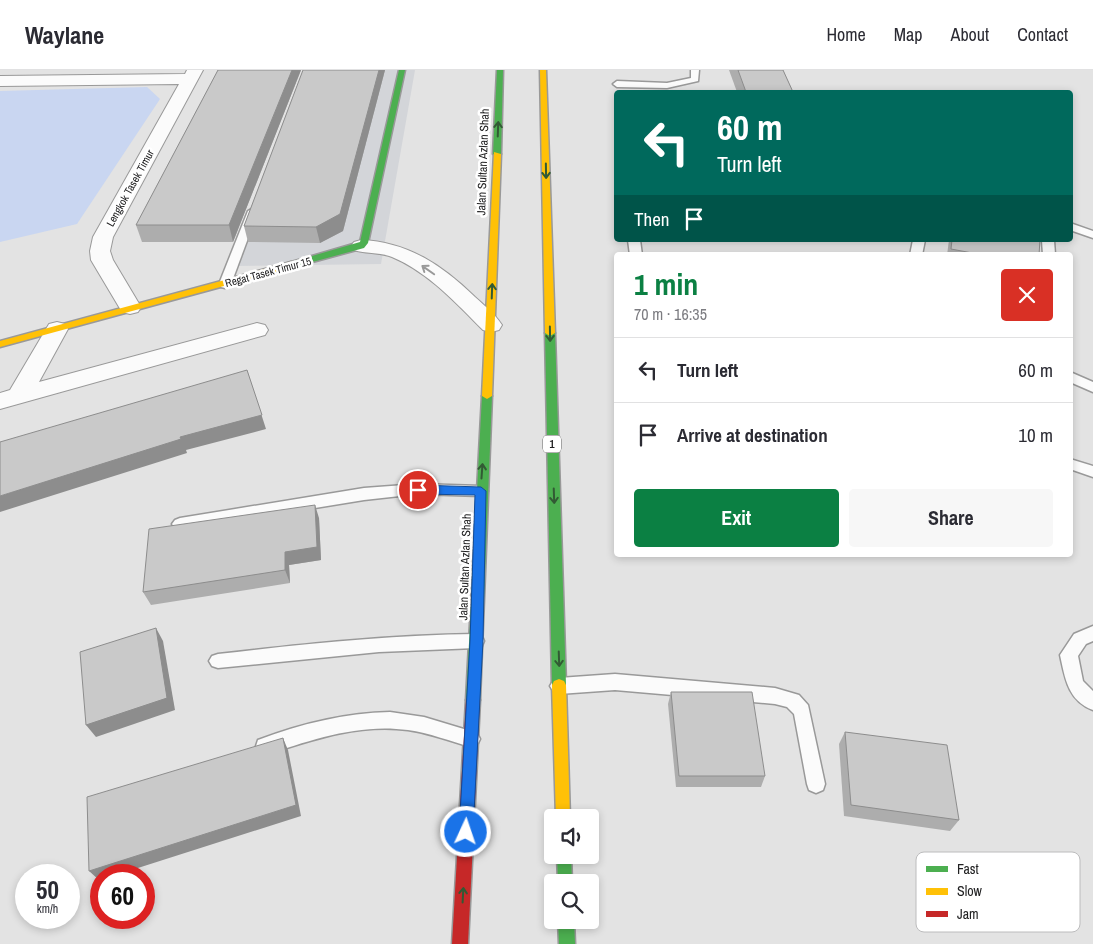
<!DOCTYPE html>
<html lang="en">
<head>
<meta charset="utf-8">
<style>
  body { margin:0; font-family:"Archivo Narrow",sans-serif; background:#f7f7f7; color:#2b2b33; height:100vh; display:flex; flex-direction:column; font-size:19px; white-space:nowrap }
  * { box-sizing:border-box; margin:0 }
  p { font-size:16px; color:#7c7c81 }
  .icon { flex:none; width:28px; height:28px; fill:none; stroke:currentColor; stroke-width:2; stroke-linecap:round; stroke-linejoin:round }
  .map { position:relative; flex:1; overflow:hidden }
  .panel { position:absolute; left:614px; top:182px; width:459px; height:305px; display:flex; flex-direction:column; background:#fff; border-radius:5px; box-shadow:0 2px 8px #0003 }
  .panel>* { flex:none }
  .hud { position:absolute; left:614px; top:20px; width:459px; height:152px; border-radius:5px; box-shadow:0 2px 8px #0003; background:#00695c; color:#fff; overflow:hidden }
  .controls { position:absolute; left:544px; top:739px; display:grid; gap:10px }
  .controls a { display:grid; place-items:center; width:55px; height:55px; border-radius:5px; background:#fff; box-shadow:0 2px 8px #0003; font-size:25px }
  .speed { position:absolute; left:15px; top:794px; display:flex; gap:10px; font-size:25px; font-weight:700; text-align:center }
  .speed>* { display:grid; place-content:center; width:65px; height:65px; border-radius:50%; background:#fff; box-shadow:0 2px 8px #0003; line-height:1 }
  .speed small { font-size:12px; font-weight:400 }
  .speed .limit { border:8px solid #d22; background:#fff; color:#111 }
  .pin { position:absolute; display:grid; place-items:center; width:42px; height:42px; color:#fff; margin:-21px; border:2px solid #fff; border-radius:50%; box-shadow:0 1px 5px #0007 }
  .me { position:absolute; width:55px; margin:-28px; rotate:3deg; stroke-linejoin:round; filter:drop-shadow(0 0 4px #0008) }
  .turn { display:flex; align-items:center; gap:18px; height:105px; padding:0 20px; font-size:22px }
  .turn .icon { width:65px; height:65px; stroke-width:2.5 }
  .turn b { display:block; font-size:35px; line-height:42px }
  .then { display:flex; align-items:center; height:48px; padding:0 20px; background:#0003; gap:10px; font-size:19px }
  .round { display:grid; place-items:center; flex:none; width:52px; height:52px; border-radius:5px; background:#f7f7f7 }
  .headline { display:flex; align-items:center; justify-content:space-between; height:85px; padding:0 20px }
  h1 { font-size:30px; font-weight:700; line-height:38px; color:#0b8043 }
  .button { display:flex; gap:10px; margin-top:auto; padding:10px 20px }
  .button a { flex:1; height:58px; border-radius:5px; background:#0b8043; color:#fff; font-size:20px; font-weight:700; line-height:58px; text-align:center }
  .button a+a { background:#f7f7f7; color:#2b2b33 }
  ul { padding:0; list-style:none }
  li { display:flex; align-items:center; gap:15px; height:65px; padding:0 20px; border-top:1px solid #e1e1e2 }
  li div { flex:1 }
  li b { display:block; font-size:19px }
  li em { font-style:normal }
  header { display:flex; align-items:center; gap:30px; box-sizing:border-box; height:70px; padding:0 25px; background:#fff; border-bottom:1px solid #e1e1e2 }
  header strong { font-size:24px }
  nav { display:flex; gap:28px; margin-inline-start:auto; font-size:18px }
  .map>svg:first-child { display:block }
  .built { fill:#d3d5d9 }
  .green { fill:#c9d6f1 }
  .lines { fill:none; stroke-linecap:round; stroke-linejoin:round }
  .lane-casing { stroke:#999; stroke-width:3 }
  .street-casing { stroke:#999; stroke-width:2 }
  .fast-casing { stroke:#999; stroke-width:3 }
  .slow-casing { stroke:#999; stroke-width:3 }
  .jam-casing { stroke:#999; stroke-width:3 }
  .lane { fill:#fbfbfb; fill-rule:evenodd }
  .street { fill:#fbfbfb; fill-rule:evenodd }
  .fast { fill:#4caf50; fill-rule:evenodd }
  .slow { fill:#ffc107; fill-rule:evenodd }
  .jam { fill:#c62828; fill-rule:evenodd }
  .wall { fill:#adadad }
  .shaded-wall { fill:#8d8d8d }
  .building { fill:#c9c9c9; stroke:#8d8d8d }
  .oneway { stroke:#325a34 }
  .oneway2 { stroke:#999 }
  .route { fill:#1a73e8; stroke:#114b97 }
  .labels { text-anchor:middle; dominant-baseline:central; stroke-width:5; stroke-linejoin:round; paint-order:stroke }
  .far-street-label { font-size:11px; fill:#212122; stroke:#fff }
  .shield { fill:#fff; stroke:#646464; stroke-width:1 }
  .shield-label { font-size:11px; font-weight:bold; fill:#212122 }
  .street-label { font-size:12px; fill:#212122; stroke:#fff }
  .key { fill:#fff; stroke:#bcbcbd; stroke-width:1 }
  .key-label { font-size:14px; fill:#212122 }
</style>
</head>
<body>
<header>
<strong>Waylane</strong>
<nav><a>Home</a><a>Map</a><a>About</a><a>Contact</a></nav>
</header>
<div class="map">
<svg width="1093" height="874" viewBox="0 0 1093 874">
  <rect width="100%" height="100%" fill="#e3e3e3"/>
  <!-- built -->
  <polygon class="built" points="306,0 415,0 381,194 234,196"/>
  <!-- green -->
  <polygon class="green" points="147,17 160,29 77,154 0,172 0,21"/>
  <g class="lines">
    <!-- lane casing -->
    <g class="lane-casing">
      <g id="lane">
        <polygon points="691,0 699,0 698,11 667,18 617,17 613,14 617,11 667,13 691,8"/>
        <polygon points="253,138 258,141 231,214 225,218 221,217 219,214 248,141"/>
        <polygon points="1070,153 1093,161 1093,168 1070,160"/>
        <polygon points="628,170 640,170 642,185 630,185"/>
        <polygon points="913,170 925,170 922,185 910,185"/>
        <polygon points="1042,170 1054,170 1055,185 1043,185"/>
        <polygon points="1070,302 1093,312 1093,322 1070,312"/>
        <polygon points="1070,389 1093,396 1093,407 1070,399"/>
        <polygon points="418,414 481,416 486,417 488,421 486,425 481,426 418,424 364,430 180,460 175,458 172,454 175,450 180,448 364,418"/>
        <path d="M1093,556V571L1086,574L1078,586L1083,611L1093,621V640C1068,631 1065,608 1060,585L1074,564Z"/>
        <path d="M476,564L482,566L484,571L482,576L476,578L379,582L218,598L212,596L209,591L212,586L218,584C304,574 389,565 476,564Z"/>
        <polygon points="615,604 775,618 799,625 808,635 825,714 823,720 816,723 809,720 807,714 794,644 787,637 775,634 615,620 559,624 553,621 550,616 553,611 559,608"/>
        <path d="M390,642L424,647L477,663L480,669L477,675L471,677C450,671 429,663 408,660C359,653 311,670 265,685L258,682L256,676L258,670C300,654 345,643 390,642Z"/>
      </g>
    </g>
    <!-- street casing -->
    <g class="street-casing">
      <g id="street">
        <polygon points="187,0 203,0 113,167 110,181 113,190 141,237 138,242 130,244 122,242 119,237 91,190 90,181 93,167 179,14 0,16 0,6 185,4"/>
        <path d="M361,170C408,172 442,195 475,227C485,236 495,244 502,255L499,260L491,262L483,260C456,233 428,202 392,187C380,182 366,184 354,180L351,176L354,172Z"/>
        <polygon points="57,252 65,254 68,259 39,312 257,253 265,255 268,260 265,265 0,339 0,323 10,320 49,254"/>
      </g>
    </g>
    <!-- fast casing -->
    <g class="fast-casing">
      <g id="fast">
        <polygon points="399,0 405,0 368,173 364,178 294,197 288,197 288,193 360,172"/>
        <polygon points="497,0 503,0 501,84 497,86 493,84"/>
        <polygon points="550,260 555,263 566,615 564,619 559,621 554,619 552,615 545,263"/>
        <polygon points="487,323 492,326 480,630 478,634 473,636 468,634 466,630 482,326"/>
        <polygon points="557,785 571,785 572,812 558,812"/>
        <polygon points="558,850 574,850 575,874 559,874"/>
      </g>
    </g>
    <!-- slow casing -->
    <g class="slow-casing">
      <g id="slow">
        <polygon points="540,0 546,0 555,263 550,266 545,263"/>
        <polygon points="494,82 501,84 492,326 487,329 482,326"/>
        <polygon points="291,192 294,193 294,197 0,277 0,271"/>
        <polygon points="559,609 564,611 566,615 570,748 556,748 552,615 554,611"/>
      </g>
    </g>
    <!-- jam casing -->
    <g class="jam-casing">
      <polygon id="jam" points="473,624 478,626 480,630 468,874 452,874 466,630 468,626"/>
    </g>
    <!-- lane -->
    <use href="#lane" class="lane"/>
    <!-- street -->
    <use href="#street" class="street"/>
    <!-- fast -->
    <use href="#fast" class="fast"/>
    <!-- slow -->
    <use href="#slow" class="slow"/>
    <!-- jam -->
    <use href="#jam" class="jam"/>
  </g>
  <!-- wall -->
  <g class="wall">
    <polygon points="218,0 301,0 233,172 142,172 136,155"/>
    <polygon points="303,0 385,0 343,161 320,173 248,172 244,156"/>
    <polygon points="729,0 783,0 793,22 737,22"/>
    <polygon points="949,170 1040,170 1039,185 947,185"/>
    <polygon points="319,448 321,490 289,495 290,513 151,535 143,522"/>
    <polygon points="671,622 765,706 761,717 676,717 668,634"/>
    <polygon points="845,662 959,750 950,761 844,746 839,674"/>
  </g>
  <!-- shaded-wall -->
  <g class="shaded-wall">
    <polygon points="292,0 301,0 233,172 229,155"/>
    <polygon points="379,0 385,0 343,161 320,173 316,157"/>
    <polygon points="247,300 266,359 186,380 187,383 0,442 0,426 180,367"/>
    <polygon points="315,435 319,448 321,490 289,495 290,513 285,500 285,482"/>
    <polygon points="156,558 163,571 175,640 96,667 86,655"/>
    <polygon points="283,668 288,680 301,746 116,805 101,805 101,810 99,810 89,801"/>
  </g>
  <!-- building -->
  <g class="building">
    <polygon points="218,0 292,0 229,155 136,155"/>
    <polygon points="303,0 379,0 340,144 316,157 244,156"/>
    <polygon points="738,0 783,0 793,22 746,22"/>
    <polygon points="952,170 1040,170 1039,185 983,185 951,179"/>
    <polygon points="247,300 262,345 180,367 181,369 0,426 0,372"/>
    <polygon points="315,435 317,477 285,482 285,500 143,522 149,459"/>
    <polygon points="156,558 167,628 86,655 80,582"/>
    <polygon points="671,622 752,622 765,706 679,706"/>
    <polygon points="845,662 947,675 959,750 851,735"/>
    <polygon points="283,668 296,735 89,801 87,727"/>
  </g>
  <!-- one-way arrows -->
  <defs><path id="oneway-shaft" d="M-6 0H5M1.5-3L5.5 0L1.5 3" fill="none" stroke-width="1.6" stroke-linecap="round" stroke-linejoin="round" transform="scale(1.25)"/></defs>
  <g class="oneway">
    <use href="#oneway-shaft" transform="translate(498 59) rotate(-88)"/>
    <use href="#oneway-shaft" transform="translate(546 101) rotate(89)"/>
    <use href="#oneway-shaft" transform="translate(492 221) rotate(-88)"/>
    <use href="#oneway-shaft" transform="translate(550 264) rotate(89)"/>
    <use href="#oneway-shaft" transform="translate(482 401) rotate(-86)"/>
    <use href="#oneway-shaft" transform="translate(554 426) rotate(88)"/>
    <use href="#oneway-shaft" transform="translate(559 589) rotate(88)"/>
    <use href="#oneway-shaft" transform="translate(463 825) rotate(-87)"/>
  </g>
  <use class="oneway2" href="#oneway-shaft" transform="translate(428 200) rotate(-145)"/>
  <!-- route -->
  <polygon class="route" points="418,415 481,417 486,421 483,571 473,762 471,767 466,769 461,767 459,762 470,571 475,425 418,424 413,420"/>
  <g class="labels">
    <!-- far-street labels -->
    <g class="far-street-label">
      <text transform="translate(130 118) rotate(-61)">Lengkok Tasek Timur</text>
      <text transform="translate(268 202) rotate(-15)">Regat Tasek Timur 15</text>
    </g>
    <!-- shield labels -->
    <rect class="shield" x="543" y="365.5" width="18" height="17" rx="4"/>
    <g class="shield-label">
      <text x="552" y="374">1</text>
    </g>
    <!-- street labels -->
    <g class="street-label">
      <text transform="translate(483 92) rotate(-88)">Jalan Sultan Azlan Shah</text>
      <text transform="translate(465 497) rotate(-88)">Jalan Sultan Azlan Shah</text>
    </g>
  </g>
  <!-- legend -->
  <rect x="916" y="782" width="164" height="80" rx="8" class="key"/>
  <rect x="926" y="796" width="22" height="6" fill="#4caf50"/>
  <rect x="926" y="818" width="22" height="7" fill="#ffc107"/>
  <rect x="926" y="841" width="22" height="6" fill="#c62828"/>
  <g class="key-label">
    <text x="957" y="804">Fast</text>
    <text x="957" y="826">Slow</text>
    <text x="957" y="849">Jam</text>
  </g>
</svg>
<div class="controls">
<a><svg class="icon" aria-label="sound" viewBox="0 0 24 24"><path d="M4 9h4l5-4v14l-5-4H4zM17 9q2 3 0 6"/></svg></a>
<a><svg class="icon" aria-label="search" viewBox="0 0 24 24"><circle cx="10" cy="10" r="6"/><path d="M15 15l6 6"/></svg></a>
</div>
<div class="speed"><div>50<small>km/h</small></div><div class="limit">60</div></div>
<div class="pin" style="left:418px;top:420px;background:#d93025"><svg class="icon" aria-label="arrive" viewBox="0 0 24 24"><path d="M6 21V4h12l-3 4 3 4H6"/></svg></div>
<svg class="me" style="left:466px;top:762px" viewBox="-20 -20 40 40"><circle r="17" fill="#1a73e8" stroke="#fff" stroke-width="3"/><path d="M0-11L8 9 0 5-8 9z" fill="#fff"/></svg>
<div class="hud">
<div class="turn"><svg class="icon" aria-label="left" viewBox="0 0 24 24"><path d="M17 20v-9H6M10 6l-5 5 5 5"/></svg><div><b>60 m</b>Turn left</div></div>
<div class="then">Then<svg class="icon" aria-label="arrive" viewBox="0 0 24 24"><path d="M6 21V4h12l-3 4 3 4H6"/></svg></div>
</div>
<section class="panel">
<div class="headline"><div><h1>1 min</h1><p>70 m · 16:35</p></div><a class="round" style="background:#d93025;color:#fff"><svg class="icon" aria-label="close" viewBox="0 0 24 24"><path d="M6 6l12 12M18 6L6 18"/></svg></a></div>
<ul>
<li><svg class="icon" aria-label="left" viewBox="0 0 24 24"><path d="M17 20v-9H6M10 6l-5 5 5 5"/></svg><div><b>Turn left</b></div><em>60 m</em></li>
<li><svg class="icon" aria-label="arrive" viewBox="0 0 24 24"><path d="M6 21V4h12l-3 4 3 4H6"/></svg><div><b>Arrive at destination</b></div><em>10 m</em></li>
</ul>
<div class="button"><a>Exit</a><a>Share</a></div>
</section>
</div>
</body>
</html>
